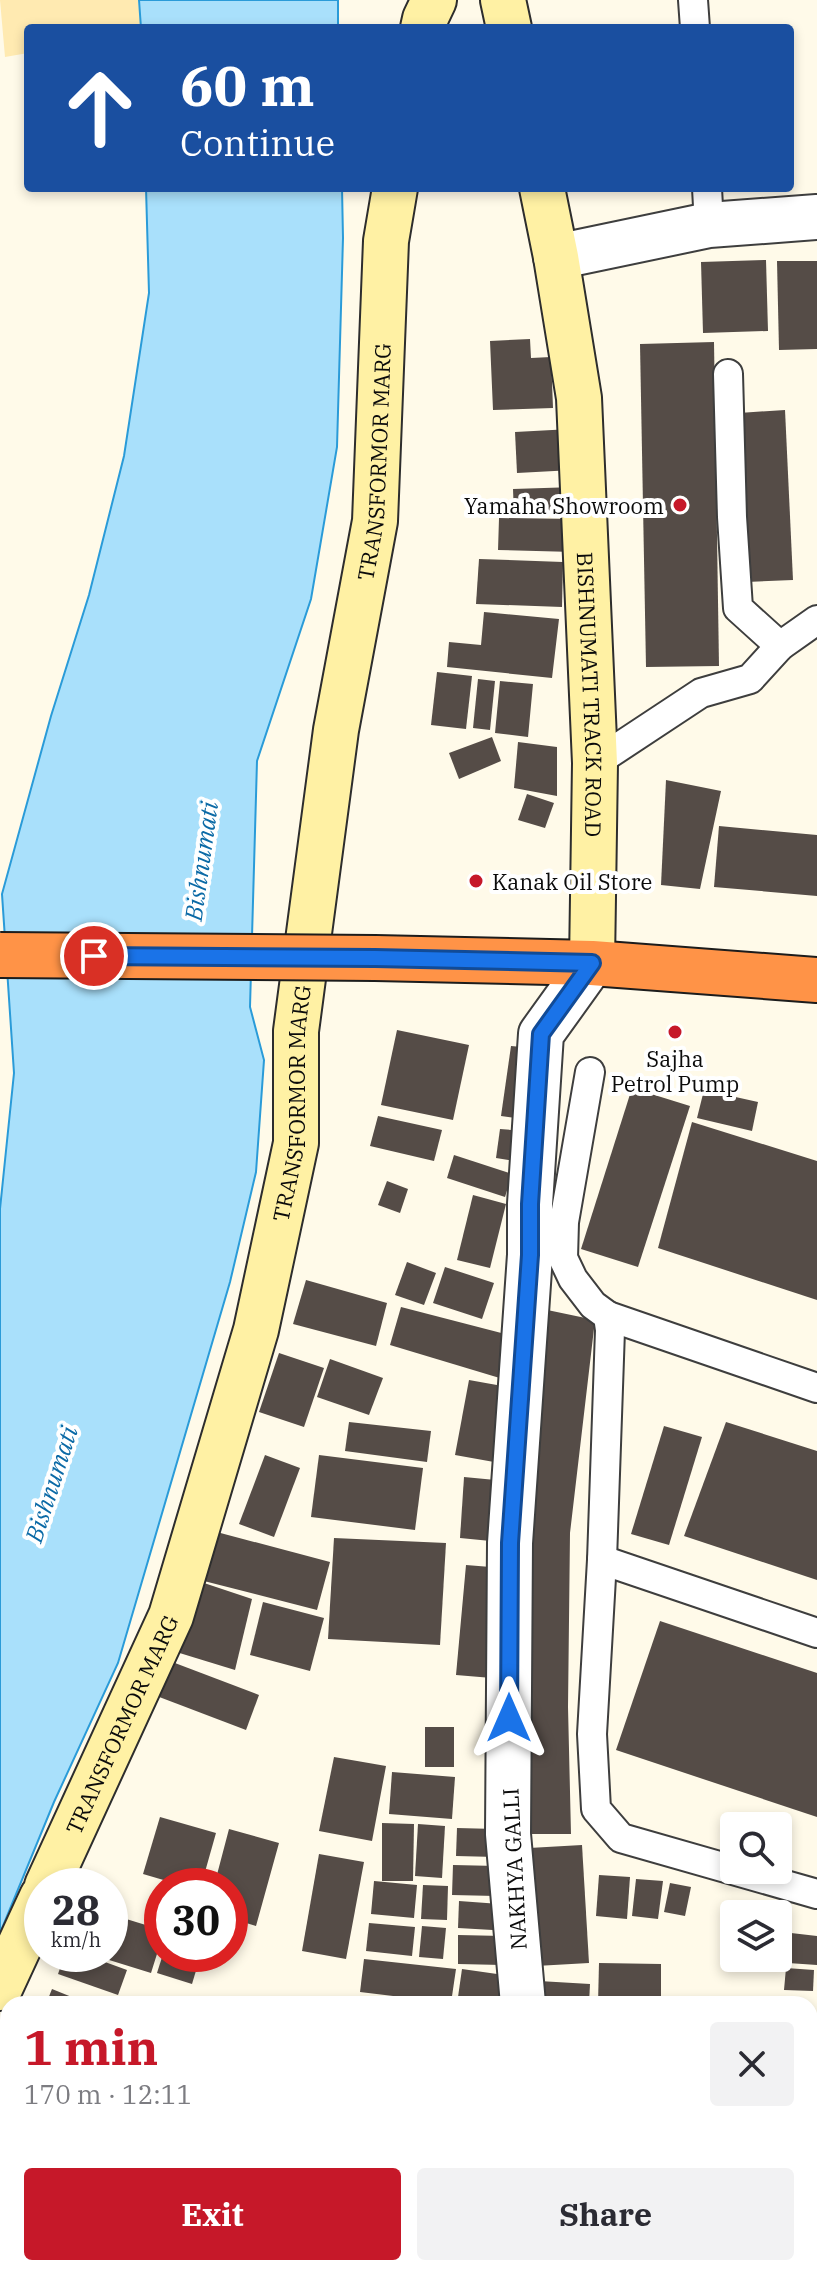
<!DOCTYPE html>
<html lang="en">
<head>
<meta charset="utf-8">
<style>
  body { margin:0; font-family:"IBM Plex Serif",serif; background:#f2f2f3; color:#2b2b33; height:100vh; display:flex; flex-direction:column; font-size:30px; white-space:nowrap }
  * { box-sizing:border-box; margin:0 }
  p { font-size:26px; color:#7c7c81 }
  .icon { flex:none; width:44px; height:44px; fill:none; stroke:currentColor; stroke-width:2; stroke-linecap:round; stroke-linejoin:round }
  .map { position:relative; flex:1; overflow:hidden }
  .details { position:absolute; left:0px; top:1996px; width:818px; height:280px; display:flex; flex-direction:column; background:#fff; border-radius:24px 24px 0 0; box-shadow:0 4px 12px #0003 }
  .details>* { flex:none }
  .top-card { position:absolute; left:24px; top:24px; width:770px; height:168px; border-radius:8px; box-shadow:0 4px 12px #0003; background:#1a4fa0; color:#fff; overflow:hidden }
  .tools { position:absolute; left:720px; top:1812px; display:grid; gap:16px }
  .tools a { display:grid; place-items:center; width:72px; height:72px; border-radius:8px; background:#fff; box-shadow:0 4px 12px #0003; font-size:40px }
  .speed { position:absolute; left:24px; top:1868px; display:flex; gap:16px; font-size:40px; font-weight:700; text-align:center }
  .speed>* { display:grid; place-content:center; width:104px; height:104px; border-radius:50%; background:#fff; box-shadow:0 4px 12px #0003; line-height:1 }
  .speed small { font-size:20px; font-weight:400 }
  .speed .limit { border:12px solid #d22; background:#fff; color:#111 }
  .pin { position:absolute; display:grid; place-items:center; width:68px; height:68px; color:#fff; margin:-34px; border:4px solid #fff; border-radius:50%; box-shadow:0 2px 8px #0007 }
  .me { position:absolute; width:88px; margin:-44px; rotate:0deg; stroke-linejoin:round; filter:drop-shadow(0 0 6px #0008) }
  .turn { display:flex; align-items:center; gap:28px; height:168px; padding:0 24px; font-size:36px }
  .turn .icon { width:104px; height:104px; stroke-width:2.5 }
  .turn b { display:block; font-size:56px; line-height:68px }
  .round { display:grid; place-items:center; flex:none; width:84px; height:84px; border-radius:8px; background:#f2f2f3 }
  .overview { display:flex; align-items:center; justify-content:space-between; height:136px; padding:0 24px }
  h1 { font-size:48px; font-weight:700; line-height:60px; color:#c61829 }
  .button { display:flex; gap:16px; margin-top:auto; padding:16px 24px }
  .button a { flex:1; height:92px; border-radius:8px; background:#c61829; color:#fff; font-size:32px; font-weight:700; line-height:92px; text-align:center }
  .button a+a { background:#f2f2f3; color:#2b2b33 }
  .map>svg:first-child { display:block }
  .sand { fill:#ffeab1 }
  .water { fill:#a9e0fb; stroke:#2a9bd8; stroke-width:2 }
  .building { fill:#554c47 }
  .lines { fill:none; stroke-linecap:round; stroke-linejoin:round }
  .lane-casing { stroke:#3e3e3e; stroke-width:32 }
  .street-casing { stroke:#3e3e3e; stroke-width:48 }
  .secondary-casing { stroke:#2d2d2d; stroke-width:48 }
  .highway-casing { stroke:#1c1c1c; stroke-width:48 }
  .lane { stroke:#fff; stroke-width:28 }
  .street { stroke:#fff; stroke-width:44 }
  .secondary { stroke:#fff1a4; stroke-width:44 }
  .highway { stroke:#ff9347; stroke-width:44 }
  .highway-bridge-casing { stroke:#1c1c1c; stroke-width:48; stroke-linecap:butt }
  .highway-bridge { stroke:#ff9347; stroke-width:44 }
  .route-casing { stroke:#114b97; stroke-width:20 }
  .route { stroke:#1a73e8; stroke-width:14 }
  .poi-dot { fill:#c61829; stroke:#fff; stroke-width:3 }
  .labels { text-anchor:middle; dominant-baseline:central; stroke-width:8; stroke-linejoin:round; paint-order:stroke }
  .street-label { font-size:22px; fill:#0b0b0b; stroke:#fff }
  .poi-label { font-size:22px; fill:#0b0b0b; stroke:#fff; text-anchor:end }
  .water-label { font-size:24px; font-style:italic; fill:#0b6aa6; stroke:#fff }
</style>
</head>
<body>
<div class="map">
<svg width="817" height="2276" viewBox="0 0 817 2276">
  <rect width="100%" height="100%" fill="#fffae9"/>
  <!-- sand -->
  <polygon class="sand" points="0,0 138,0 141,28 28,28 28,53 5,57"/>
  <!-- water -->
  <g class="water">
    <polygon points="139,0 338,0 338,28 141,28"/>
    <polygon points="146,188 342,188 343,238 337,447 311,599 257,761 250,1007 264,1060 256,1172 230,1282 118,1663 54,1802 0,1933 0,1209 14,1073 2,894 51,716 89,595 124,456 149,293"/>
  </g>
  <!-- building -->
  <g class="building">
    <polygon points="766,260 768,331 703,333 701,262"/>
    <polygon points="777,261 817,261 817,349 779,350"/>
    <polygon points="530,339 531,358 551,357 553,408 493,410 490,341"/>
    <polygon points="714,342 719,666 646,667 640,344"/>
    <polygon points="785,410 793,580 746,582 739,413"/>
    <polygon points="571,429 573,470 517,473 515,432"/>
    <polygon points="575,487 576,512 514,515 513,489"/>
    <polygon points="499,518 575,519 574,552 498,550"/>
    <polygon points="479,559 563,562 562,607 476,604"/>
    <polygon points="484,612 559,619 552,678 447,667 449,642 481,645"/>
    <polygon points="437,672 472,676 466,729 431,725"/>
    <polygon points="478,679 495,681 490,730 473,728"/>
    <polygon points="500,681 533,684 528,737 495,733"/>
    <polygon points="492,737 501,761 459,779 449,753"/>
    <polygon points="518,742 557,747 557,796 514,788"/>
    <polygon points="666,780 721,791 700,889 661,885"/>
    <polygon points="527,794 554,803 545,828 518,820"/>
    <polygon points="719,826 817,835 817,896 714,887"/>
    <polygon points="397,1030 469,1045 453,1120 381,1105"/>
    <polygon points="511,1046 533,1048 524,1119 501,1116"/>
    <polygon points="632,1088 690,1106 638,1267 581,1249"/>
    <polygon points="704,1090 758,1102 752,1131 697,1118"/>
    <polygon points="378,1116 442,1130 434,1161 370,1146"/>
    <polygon points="692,1122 817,1161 817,1300 658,1248"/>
    <polygon points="500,1129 525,1131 521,1162 496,1158"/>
    <polygon points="454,1155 512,1174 505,1197 447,1178"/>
    <polygon points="387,1181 408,1189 400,1213 378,1205"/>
    <polygon points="473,1195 506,1204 490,1268 457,1260"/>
    <polygon points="407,1262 436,1273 424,1305 395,1295"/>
    <polygon points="445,1267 494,1283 482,1319 433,1303"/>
    <polygon points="306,1280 387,1303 376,1346 293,1324"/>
    <polygon points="401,1307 517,1337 503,1379 390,1345"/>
    <polygon points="533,1307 595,1320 570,1533 568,1707 571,1834 521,1834"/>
    <polygon points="279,1353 324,1368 304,1427 259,1412"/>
    <polygon points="330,1359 383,1378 369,1415 317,1397"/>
    <polygon points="469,1380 508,1387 494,1462 455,1455"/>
    <polygon points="349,1422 431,1431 427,1462 345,1451"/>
    <polygon points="726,1422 817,1451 817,1580 684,1536"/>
    <polygon points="664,1426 702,1437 669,1545 631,1534"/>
    <polygon points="265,1455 300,1468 274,1537 239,1524"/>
    <polygon points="319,1455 423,1468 415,1530 311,1517"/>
    <polygon points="464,1477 506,1481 501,1542 460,1538"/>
    <polygon points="213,1531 330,1562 317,1610 200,1580"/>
    <polygon points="334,1538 446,1543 440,1645 328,1639"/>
    <polygon points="466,1565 503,1568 492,1678 456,1675"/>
    <polygon points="201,1582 252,1599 235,1670 173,1651"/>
    <polygon points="263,1602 324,1618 310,1671 250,1655"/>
    <polygon points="660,1621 817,1673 817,1817 616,1750"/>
    <polygon points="167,1660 259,1695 246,1730 154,1695"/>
    <rect x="425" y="1727" width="29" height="40"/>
    <polygon points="334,1757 386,1766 372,1841 319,1831"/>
    <polygon points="392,1772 455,1777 452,1819 389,1814"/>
    <polygon points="160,1817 216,1833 201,1886 184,1886 143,1874"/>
    <polygon points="382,1823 414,1824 413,1881 382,1881"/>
    <polygon points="418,1824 445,1826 442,1878 415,1876"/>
    <polygon points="457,1828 496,1829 496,1857 456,1856"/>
    <polygon points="229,1829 279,1843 256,1926 230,1918 230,1886 214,1886"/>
    <polygon points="582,1845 589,1963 536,1966 529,1848"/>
    <polygon points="319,1854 364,1862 346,1959 302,1951"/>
    <polygon points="453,1865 497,1866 496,1896 452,1895"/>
    <polygon points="599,1875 630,1877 627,1919 596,1916"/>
    <polygon points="636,1879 663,1881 658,1919 632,1916"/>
    <polygon points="374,1881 417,1885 414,1918 371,1914"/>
    <polygon points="670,1883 691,1887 685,1916 664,1912"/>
    <polygon points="423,1885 448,1886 447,1920 421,1919"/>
    <polygon points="459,1901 513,1905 511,1931 458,1928"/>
    <polygon points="110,1914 162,1930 162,1938 151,1973 93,1955 110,1954"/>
    <polygon points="369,1923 415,1927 412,1956 366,1951"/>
    <polygon points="422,1926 446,1928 443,1959 419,1957"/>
    <polygon points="791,1933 817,1936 817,1965 788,1963"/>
    <polygon points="458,1935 503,1936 502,1965 458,1964"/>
    <polygon points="65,1954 83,1954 127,1970 118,1995 58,1974"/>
    <polygon points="163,1954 201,1954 192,1984 157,1973"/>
    <polygon points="749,1958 779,1958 778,1971 748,1969"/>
    <polygon points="364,1959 456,1969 451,2003 360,1992"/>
    <polygon points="599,1963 661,1964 661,2004 598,2004"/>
    <polygon points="786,1968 814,1970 813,1991 784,1990"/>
    <polygon points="462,1969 504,1975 499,2004 457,2004"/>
    <polygon points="539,1981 590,1984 589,2004 537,2004"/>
    <polygon points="52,1989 89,2004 46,2004"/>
    <rect x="810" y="2047" width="7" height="96"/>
    <polygon points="0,2081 8,2084 8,2112 0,2109"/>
    <polygon points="810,2156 817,2157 817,2258 810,2258"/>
    <polygon points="6,2268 59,2268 56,2276 12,2276 4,2274"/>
    <polygon points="70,2268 100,2268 99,2276 69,2276"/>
    <polygon points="108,2268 178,2268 177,2276 107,2276"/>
  </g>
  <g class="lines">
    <!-- lane casing -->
    <g class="lane-casing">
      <g id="lane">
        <polyline points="693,0 695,28"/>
        <polyline points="707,188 709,225"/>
        <polyline points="728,374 732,517 738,608 780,646"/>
        <polyline points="595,763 701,693 750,679 780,646 817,620"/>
        <polyline points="590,1072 564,1222 563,1258 573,1279 593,1305 608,1316 610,1330 602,1560 592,1734 596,1809 621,1838 817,1894"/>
        <polyline points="608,1316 817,1388"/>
        <polyline points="602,1560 817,1633"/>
      </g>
    </g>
    <!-- street casing -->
    <g class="street-casing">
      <g id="street">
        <polyline points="556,257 709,225 817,217"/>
        <polyline points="523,2004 508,1834 510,1543 530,1255 530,1204 541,1034 592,963"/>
        <polyline points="514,2268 674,2276"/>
      </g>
    </g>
    <!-- secondary casing -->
    <g class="secondary-casing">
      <g id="secondary">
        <polyline points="503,0 509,28"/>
        <polyline points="423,28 425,19 434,0"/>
        <path id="s1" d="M542,188L556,257L579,398L595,763L592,963"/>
        <path id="s2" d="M47,1886L171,1616L256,1330L296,1143V1031L336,730L375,521L386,241L395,188"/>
        <polyline points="0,1988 42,1897"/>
      </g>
    </g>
    <!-- highway casing -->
    <g class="highway-casing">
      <polyline id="highway" points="375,958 592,963 817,980"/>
    </g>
    <!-- lane -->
    <use href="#lane" class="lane"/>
    <!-- street -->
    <use href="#street" class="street"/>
    <!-- secondary -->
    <use href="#secondary" class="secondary"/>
    <!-- highway -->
    <use href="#highway" class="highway"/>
    <!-- highway-bridge casing -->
    <g class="highway-bridge-casing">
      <polyline id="highway-bridge" points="0,955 375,958"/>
    </g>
    <!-- highway-bridge -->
    <use href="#highway-bridge" class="highway-bridge"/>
  </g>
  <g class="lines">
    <!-- route casing -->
    <g class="route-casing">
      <polyline id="route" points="94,956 375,958 592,963 541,1034 530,1204 530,1255 510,1543 509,1718"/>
    </g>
    <!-- route -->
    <use href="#route" class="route"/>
  </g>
  <!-- markers -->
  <g class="poi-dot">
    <circle cx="680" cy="505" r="8"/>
    <circle cx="476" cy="881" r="8"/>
    <circle cx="675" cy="1032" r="8"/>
  </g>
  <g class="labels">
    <!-- street labels -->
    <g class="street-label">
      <text stroke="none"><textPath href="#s2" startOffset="1474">TRANSFORMOR MARG</textPath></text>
      <text stroke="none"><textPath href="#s1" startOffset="510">BISHNUMATI TRACK ROAD</textPath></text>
      <text stroke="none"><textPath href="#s2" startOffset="826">TRANSFORMOR MARG</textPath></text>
      <text stroke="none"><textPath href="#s2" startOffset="178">TRANSFORMOR MARG</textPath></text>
      <text transform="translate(514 1869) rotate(-93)">NAKHYA GALLI</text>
    </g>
    <!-- poi labels -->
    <g class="poi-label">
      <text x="664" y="505">Yamaha Showroom</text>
      <text x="492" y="881" text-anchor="start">Kanak Oil Store</text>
      <text x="675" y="1058" text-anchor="middle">Sajha<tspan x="675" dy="25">Petrol Pump</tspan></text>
    </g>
    <!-- water labels -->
    <g class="water-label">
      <text transform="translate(201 861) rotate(-82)">Bishnumati</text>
      <text transform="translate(51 1484) rotate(-72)">Bishnumati</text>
    </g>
  </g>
</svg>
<div class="tools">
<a><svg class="icon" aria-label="search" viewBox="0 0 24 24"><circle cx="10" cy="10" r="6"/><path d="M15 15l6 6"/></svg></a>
<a><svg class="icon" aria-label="layers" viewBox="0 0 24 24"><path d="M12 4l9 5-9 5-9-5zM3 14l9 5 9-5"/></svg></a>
</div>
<div class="speed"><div>28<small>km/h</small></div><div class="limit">30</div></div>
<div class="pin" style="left:94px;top:956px;background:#d93025"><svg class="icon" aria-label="arrive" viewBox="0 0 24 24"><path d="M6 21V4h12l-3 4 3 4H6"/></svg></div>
<svg class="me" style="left:509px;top:1718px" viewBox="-20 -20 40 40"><path d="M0-17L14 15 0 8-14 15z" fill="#1a73e8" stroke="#fff" stroke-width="4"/></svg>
<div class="top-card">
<div class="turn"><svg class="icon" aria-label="ahead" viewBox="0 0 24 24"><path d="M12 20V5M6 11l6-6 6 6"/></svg><div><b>60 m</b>Continue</div></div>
</div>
<section class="details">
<div class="overview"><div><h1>1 min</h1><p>170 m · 12:11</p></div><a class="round"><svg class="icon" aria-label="close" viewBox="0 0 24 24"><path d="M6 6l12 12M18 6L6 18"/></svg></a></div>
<div class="button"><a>Exit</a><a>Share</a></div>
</section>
</div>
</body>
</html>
